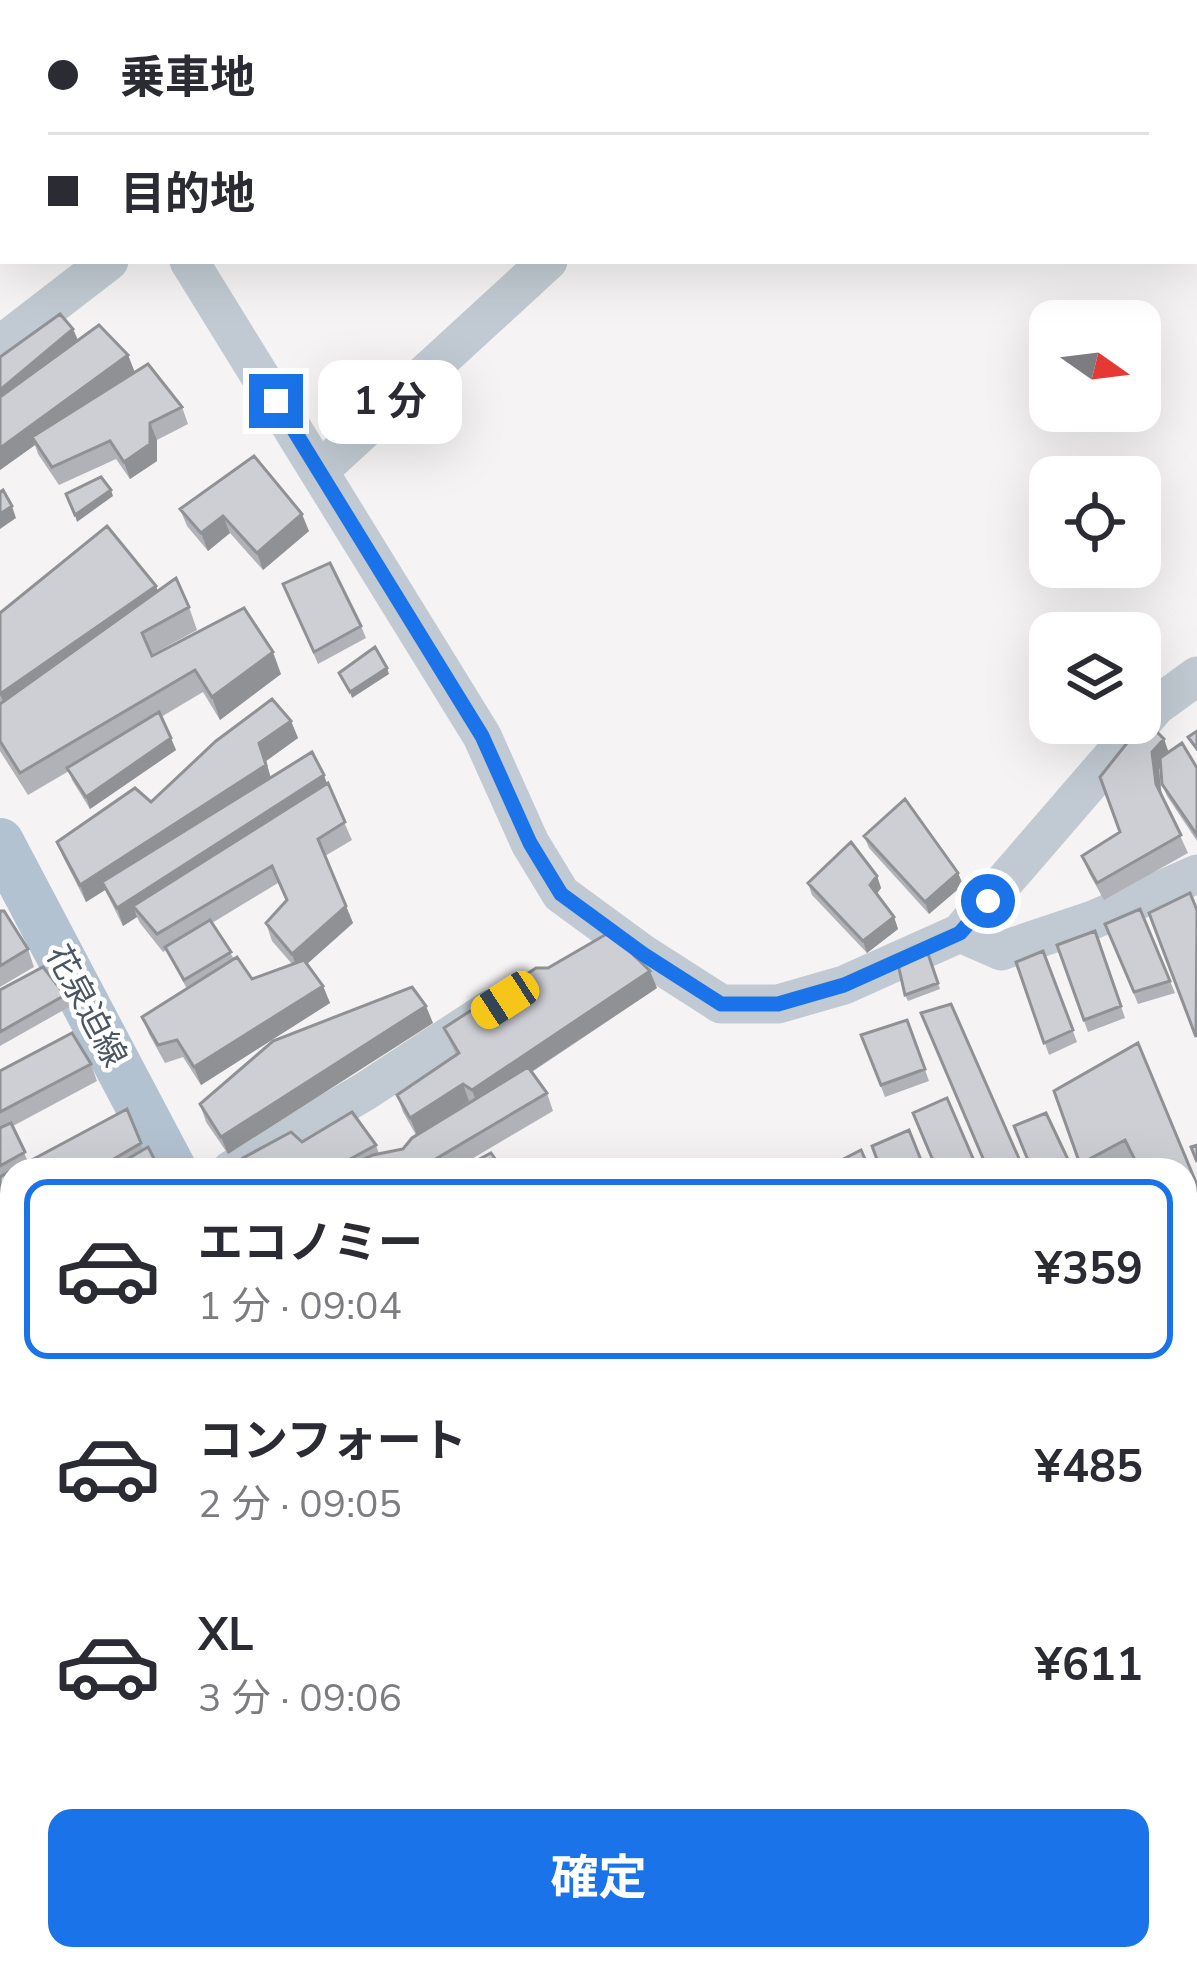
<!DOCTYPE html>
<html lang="ja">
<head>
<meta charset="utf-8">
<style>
  :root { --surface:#fff; --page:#f7f7f7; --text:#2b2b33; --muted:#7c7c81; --line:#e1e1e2; --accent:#1a73e8 }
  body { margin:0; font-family:"Nunito Sans","Noto Sans JP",sans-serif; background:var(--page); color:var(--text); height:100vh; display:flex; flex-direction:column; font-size:45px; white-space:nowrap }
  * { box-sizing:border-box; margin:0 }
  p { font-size:39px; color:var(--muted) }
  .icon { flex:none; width:66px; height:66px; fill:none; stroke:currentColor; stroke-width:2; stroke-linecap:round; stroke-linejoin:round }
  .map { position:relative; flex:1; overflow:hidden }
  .details { position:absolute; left:0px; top:1158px; width:1197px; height:813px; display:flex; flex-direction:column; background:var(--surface); border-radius:36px 36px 0 0; box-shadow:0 12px 48px #0002 }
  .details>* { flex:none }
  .guide { position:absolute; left:0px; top:0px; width:1197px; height:264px; box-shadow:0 12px 48px #0002; display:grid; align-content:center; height:264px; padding:0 48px; background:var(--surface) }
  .needle { width:78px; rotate:104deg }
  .controls { position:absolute; left:1029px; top:300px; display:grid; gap:24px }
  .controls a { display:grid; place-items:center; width:132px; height:132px; border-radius:24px; background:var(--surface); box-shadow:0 12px 48px #0002; font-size:60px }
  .end { position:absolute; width:54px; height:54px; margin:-27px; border:15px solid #1a73e8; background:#fff; box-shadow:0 0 0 6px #fff }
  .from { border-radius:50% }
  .bubble { position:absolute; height:84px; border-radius:24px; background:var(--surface); box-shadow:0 12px 48px #0002; font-size:39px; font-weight:700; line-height:84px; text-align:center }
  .car { position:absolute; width:36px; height:72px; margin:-36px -18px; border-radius:15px; box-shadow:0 0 9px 3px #0007; background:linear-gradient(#f5c518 24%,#345 0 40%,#f5c518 0 76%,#345 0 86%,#f5c518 0) }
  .guide b { display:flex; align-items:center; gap:42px; height:114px; font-size:45px }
  .guide b+b { border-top:3px solid var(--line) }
  .guide i { width:30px; height:30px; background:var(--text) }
  ul { padding:21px 0 0; list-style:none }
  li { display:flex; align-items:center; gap:36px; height:180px; margin:0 24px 18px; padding:0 24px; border:6px solid transparent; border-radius:24px }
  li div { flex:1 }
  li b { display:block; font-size:45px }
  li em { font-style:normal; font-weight:700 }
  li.active { border-color:var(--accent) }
  li>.icon { width:108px; height:108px; stroke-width:1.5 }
  .cta { display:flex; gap:24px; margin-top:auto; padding:24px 48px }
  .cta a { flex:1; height:138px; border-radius:24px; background:var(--accent); color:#fff; font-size:48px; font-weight:700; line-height:138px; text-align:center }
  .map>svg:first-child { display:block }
  .cemetery { fill:url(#cemetery-stones) }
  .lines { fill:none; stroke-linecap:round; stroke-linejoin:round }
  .stream { stroke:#90daee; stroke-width:10 }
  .minor { stroke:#c1cad2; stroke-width:39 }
  .major { stroke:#b3c2d1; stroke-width:48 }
  .wall { fill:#b0b2b7; fill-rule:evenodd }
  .shaded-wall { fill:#909195 }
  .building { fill:#cdcfd5; stroke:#909195; stroke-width:3 }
  .route { stroke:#1a73e8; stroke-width:15 }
  .labels { text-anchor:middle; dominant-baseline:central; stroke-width:9; stroke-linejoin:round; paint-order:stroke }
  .street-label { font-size:33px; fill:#4a5661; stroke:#fff }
</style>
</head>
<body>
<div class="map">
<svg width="1197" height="1970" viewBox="0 0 1197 1970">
  <defs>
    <pattern id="cemetery-stones" width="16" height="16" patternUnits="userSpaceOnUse" patternTransform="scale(3)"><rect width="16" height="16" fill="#c3f1d5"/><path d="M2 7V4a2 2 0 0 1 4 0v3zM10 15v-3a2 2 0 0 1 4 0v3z" fill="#a0c6b0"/></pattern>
  </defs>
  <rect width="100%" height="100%" fill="#f5f3f3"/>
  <path class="cemetery" d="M72,1959H408L411,1970H40Z"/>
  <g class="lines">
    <path class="stream" d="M464,1970L466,1959"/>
    <path class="minor" d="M828,3L832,0
      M0,18L3,21
      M1194,21L1197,24
      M189,261L482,736L530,843L561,894L643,954L721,1004H778L844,985L960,933L1156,706L1197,676
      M0,345L109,261
      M319,471L548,261
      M960,933L1001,951L1093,920L1197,874
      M231,1170L364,1092L491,1009
      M1185,1701L1197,1718
      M836,1959L854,1970
      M752,1970L756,1959"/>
    <path class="major" d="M0,842L173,1170
      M1185,1277L1197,1271
      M0,1369L12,1362"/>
  </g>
  <path class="wall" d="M73,329L78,340L128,355L135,373L182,407L188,424L157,440V461L130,479L116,459L59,485L38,454L35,445L0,470V357Z
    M180,509L309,531L263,570L230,533L208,551L187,526Z
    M283,584L361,626L366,638L318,664Z
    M156,586L158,591L189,607L197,630L151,655L281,674L220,720L203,692L161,717L176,750L90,809L72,780L69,771L28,795L0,751V613Z
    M291,721L298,738L266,761L271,778L327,784L352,840L325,856L353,923L307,964L323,986L330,1003L201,1085L183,1057L165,1063L149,1034L142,1017L187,989L166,950L163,952L140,923L137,917L123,926L105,890L86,902L64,859L57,842L151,802ZM278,883L286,901L266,923L272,941L292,964L252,979L234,959L212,923Z
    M1164,739L1168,752L1197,768V841L1167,796L1162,784L1161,767L1159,769L1162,796L1188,853L1104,900L1089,873L1082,856L1120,832Z
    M864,836L958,873L963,885L929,914L869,848Z
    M877,876L881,888L877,894L894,917L898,929L867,953L812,895L808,883Z
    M1140,909L1175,993L1138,1004L1105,924Z
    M0,911L28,949L34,967L0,987Z
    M1095,931L1125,1018L1088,1032L1057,945Z
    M927,951L940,989L908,1001L905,995Z
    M1043,951L1077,1042L1049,1055L1016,962Z
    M657,988L532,1072L547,1093L553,1111L453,1170H248L376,1145L379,1154L403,1149L416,1135L403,1112L397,1095L456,1055L444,1028Z
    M0,990L65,995L69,1007L0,1046Z
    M907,1020L929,1081L885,1097L861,1035Z
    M433,1023L228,1154L206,1122L200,1104Z
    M1138,1043L1197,1185V1211L1185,1218V1170H1138L1132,1158L1108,1170H1082L1054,1091Z
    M91,1064L97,1081L13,1126L28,1162L127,1109L143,1150L160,1170H12V1344L0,1350V1071Z
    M12,1373V1454L10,1456L0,1437V1379Z
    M1185,1395L1197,1412V1473L1195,1475L1185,1458Z
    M1185,1476L1197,1497V1508L1185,1514Z
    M0,1941L7,1959L0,1962Z
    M772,1959H813L833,1970H780L775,1967Z
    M1102,1959H1145L1135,1970H1115Z"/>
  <path class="shaded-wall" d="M73,329L78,341L0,402V390Z
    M128,355L135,373L32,437L35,445L0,470V448Z
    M150,423L157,440V461L130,479L124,462Z
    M111,490L113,496L77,522L75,515Z
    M12,506L16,518L0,529V514Z
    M302,514L309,531L263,570L257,553Z
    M223,516L230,533L208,551L201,533Z
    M156,586L162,603L7,711L0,694Z
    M273,652L281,674L220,720L212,697Z
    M387,668L389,674L352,698L350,692Z
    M291,721L298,738L266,761L272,783L102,882L105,890L86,902L80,885L259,743Z
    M171,738L176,750L90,809L86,797Z
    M1164,739L1170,756L1159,769L1162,802L1156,784L1152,752Z
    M324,775L330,792L133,906L137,917L123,926L117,908Z
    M958,873L963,885L929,914L925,902Z
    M877,876L881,888L874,897L870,885Z
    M346,906L353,923L298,972L292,954Z
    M894,917L898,929L867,953L863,941Z
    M650,971L657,988L478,1107L472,1090Z
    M323,986L330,1003L201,1085L194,1067Z
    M426,1006L433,1023L228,1154L221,1137Z
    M463,1084L469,1101L417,1135L410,1118Z
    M12,1506V1523L6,1530L2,1518Z
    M1197,1646V1653L1186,1662L1185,1654Z
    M581,1959H587L586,1970H580Z
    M727,1959H736L732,1970H723Z
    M1130,1959H1145L1135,1970H1123L1122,1968Z"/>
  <path class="building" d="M3,66V161L0,158V69Z
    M3,201V220L0,216V203Z
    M60,314L73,329L0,390V357Z
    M99,325L128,355L0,448V397Z
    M148,364L182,407L150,423V444L124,462L110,441L52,467L32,437Z
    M254,456L302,514L257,553L223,516L201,533L180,509Z
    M101,477L111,490L75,515L66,494Z
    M3,490L12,506L0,514V492Z
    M107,526L156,586L0,694V613Z
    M330,563L361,626L314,652L283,584Z
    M176,578L189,607L142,633L152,656L244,608L273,652L212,697L195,670L20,773L0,741V704Z
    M375,647L387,668L350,692L339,673Z
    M272,699L291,721L259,743L266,765L80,885L57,842L135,788L151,802L216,741Z
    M159,712L171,738L86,797L67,768Z
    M1154,729L1164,739L1152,752L1156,784L1181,835L1097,883L1082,856L1120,832L1100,777L1127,743Z
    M1197,731V749L1188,737Z
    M1182,743L1197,768V835L1162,784L1160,758Z
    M312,752L324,775L117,908L102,882Z
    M328,783L345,822L318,839L346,906L292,954L266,923L287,900L272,866L157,934L133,906Z
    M905,799L958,873L925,902L864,836Z
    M851,842L877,876L870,885L894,917L863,941L808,883Z
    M1190,893L1197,910L1196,1037L1149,913Z
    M1140,909L1170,981L1134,992L1105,924Z
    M0,911H4L28,949L0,966Z
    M210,920L231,952L184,980L165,947Z
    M1095,931L1121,1006L1084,1020L1057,945Z
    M610,932L650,971L472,1090L463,1084L410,1118L397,1095L459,1053L444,1028L536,968H548Z
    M927,951L938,983L905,995L898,964Z
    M1043,951L1073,1030L1044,1043L1016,962Z
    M237,957L252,979L304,960L323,986L194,1067L177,1040L158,1045L142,1017Z
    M43,967L65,995L0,1032V990Z
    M412,987L426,1006L221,1137L200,1104L273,1041Z
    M951,1004L1024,1170H988L921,1013Z
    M907,1020L925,1069L881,1085L861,1035Z
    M72,1033L91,1064L0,1112V1071Z
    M1138,1043L1197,1185V1190L1185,1197V1170H1140L1125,1140L1080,1164L1054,1091Z
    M528,1067L547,1093L417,1170H339L373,1155L403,1149L412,1138Z
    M947,1098L978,1170H937L913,1113Z
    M127,1109L141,1143L95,1170H13Z
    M352,1112L376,1145L330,1170H248L243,1158L291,1132L302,1142Z
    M1046,1113L1073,1170H1032L1014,1126Z
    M11,1123L25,1152L0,1166V1128Z
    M909,1130L925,1170H881L872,1146Z
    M1197,1145V1162L1191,1147Z
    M148,1147L160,1170H109Z
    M861,1150L870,1170H834L832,1165Z
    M491,1153L503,1170H459Z
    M12,1170V1219L0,1226V1177Z
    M12,1227V1318L0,1324V1234Z
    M12,1373V1440L5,1444L0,1434V1379Z
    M1187,1394L1197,1412V1459L1190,1463L1185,1454V1395Z
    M1185,1476L1197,1497V1500L1185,1507Z
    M0,1478L12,1489V1506L2,1518L0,1516Z
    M1197,1527V1569L1194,1571L1185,1554V1533Z
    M1189,1611L1197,1623V1646L1185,1654V1613Z
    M0,1751L6,1766L0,1768Z
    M12,1764V1806L0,1777V1768Z
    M1197,1767V1855L1185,1833V1774Z
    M472,1959H530L528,1970H470Z
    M535,1959H581L580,1970H532Z
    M693,1959H727L723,1970H689Z
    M777,1959H813L833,1970H796Z
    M1020,1959H1029L1045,1968L1044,1970H1014Z
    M1112,1959H1130L1122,1968Z"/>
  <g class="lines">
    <path class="route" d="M276,401L482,736L530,843L561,894L643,954L721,1004H778L844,985L960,933L988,901"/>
  </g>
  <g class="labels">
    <g class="street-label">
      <text transform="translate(86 1006) rotate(62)">花泉迫線</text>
    </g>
  </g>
</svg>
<div class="controls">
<a><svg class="needle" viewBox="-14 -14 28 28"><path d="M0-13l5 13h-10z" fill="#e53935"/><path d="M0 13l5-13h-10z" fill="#7c7c81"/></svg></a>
<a><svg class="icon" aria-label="locate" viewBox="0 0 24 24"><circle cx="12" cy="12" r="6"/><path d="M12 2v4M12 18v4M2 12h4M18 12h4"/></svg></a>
<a><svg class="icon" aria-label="layers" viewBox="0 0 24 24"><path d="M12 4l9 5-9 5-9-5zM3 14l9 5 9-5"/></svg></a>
</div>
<i class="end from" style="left:988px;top:901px"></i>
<i class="end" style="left:276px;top:401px"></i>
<div class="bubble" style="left:318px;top:360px;width:144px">1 分</div>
<i class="car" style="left:505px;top:1000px;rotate:237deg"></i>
<div class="guide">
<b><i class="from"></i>乗車地</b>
<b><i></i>目的地</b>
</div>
<section class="details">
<ul>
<li class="active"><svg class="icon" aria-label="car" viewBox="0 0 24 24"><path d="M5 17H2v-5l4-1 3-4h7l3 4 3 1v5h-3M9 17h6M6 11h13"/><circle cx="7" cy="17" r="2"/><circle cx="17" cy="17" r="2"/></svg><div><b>エコノミー</b><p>1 分 · 09:04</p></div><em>¥359</em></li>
<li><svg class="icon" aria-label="car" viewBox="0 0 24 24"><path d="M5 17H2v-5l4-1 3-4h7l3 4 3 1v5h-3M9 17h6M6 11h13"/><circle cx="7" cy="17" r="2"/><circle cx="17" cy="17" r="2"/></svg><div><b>コンフォート</b><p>2 分 · 09:05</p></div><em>¥485</em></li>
<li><svg class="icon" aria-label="car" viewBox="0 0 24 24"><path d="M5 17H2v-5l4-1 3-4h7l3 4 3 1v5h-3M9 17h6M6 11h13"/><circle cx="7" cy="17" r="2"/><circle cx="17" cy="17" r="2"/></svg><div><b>XL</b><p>3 分 · 09:06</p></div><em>¥611</em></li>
</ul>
<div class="cta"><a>確定</a></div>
</section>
</div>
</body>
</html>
